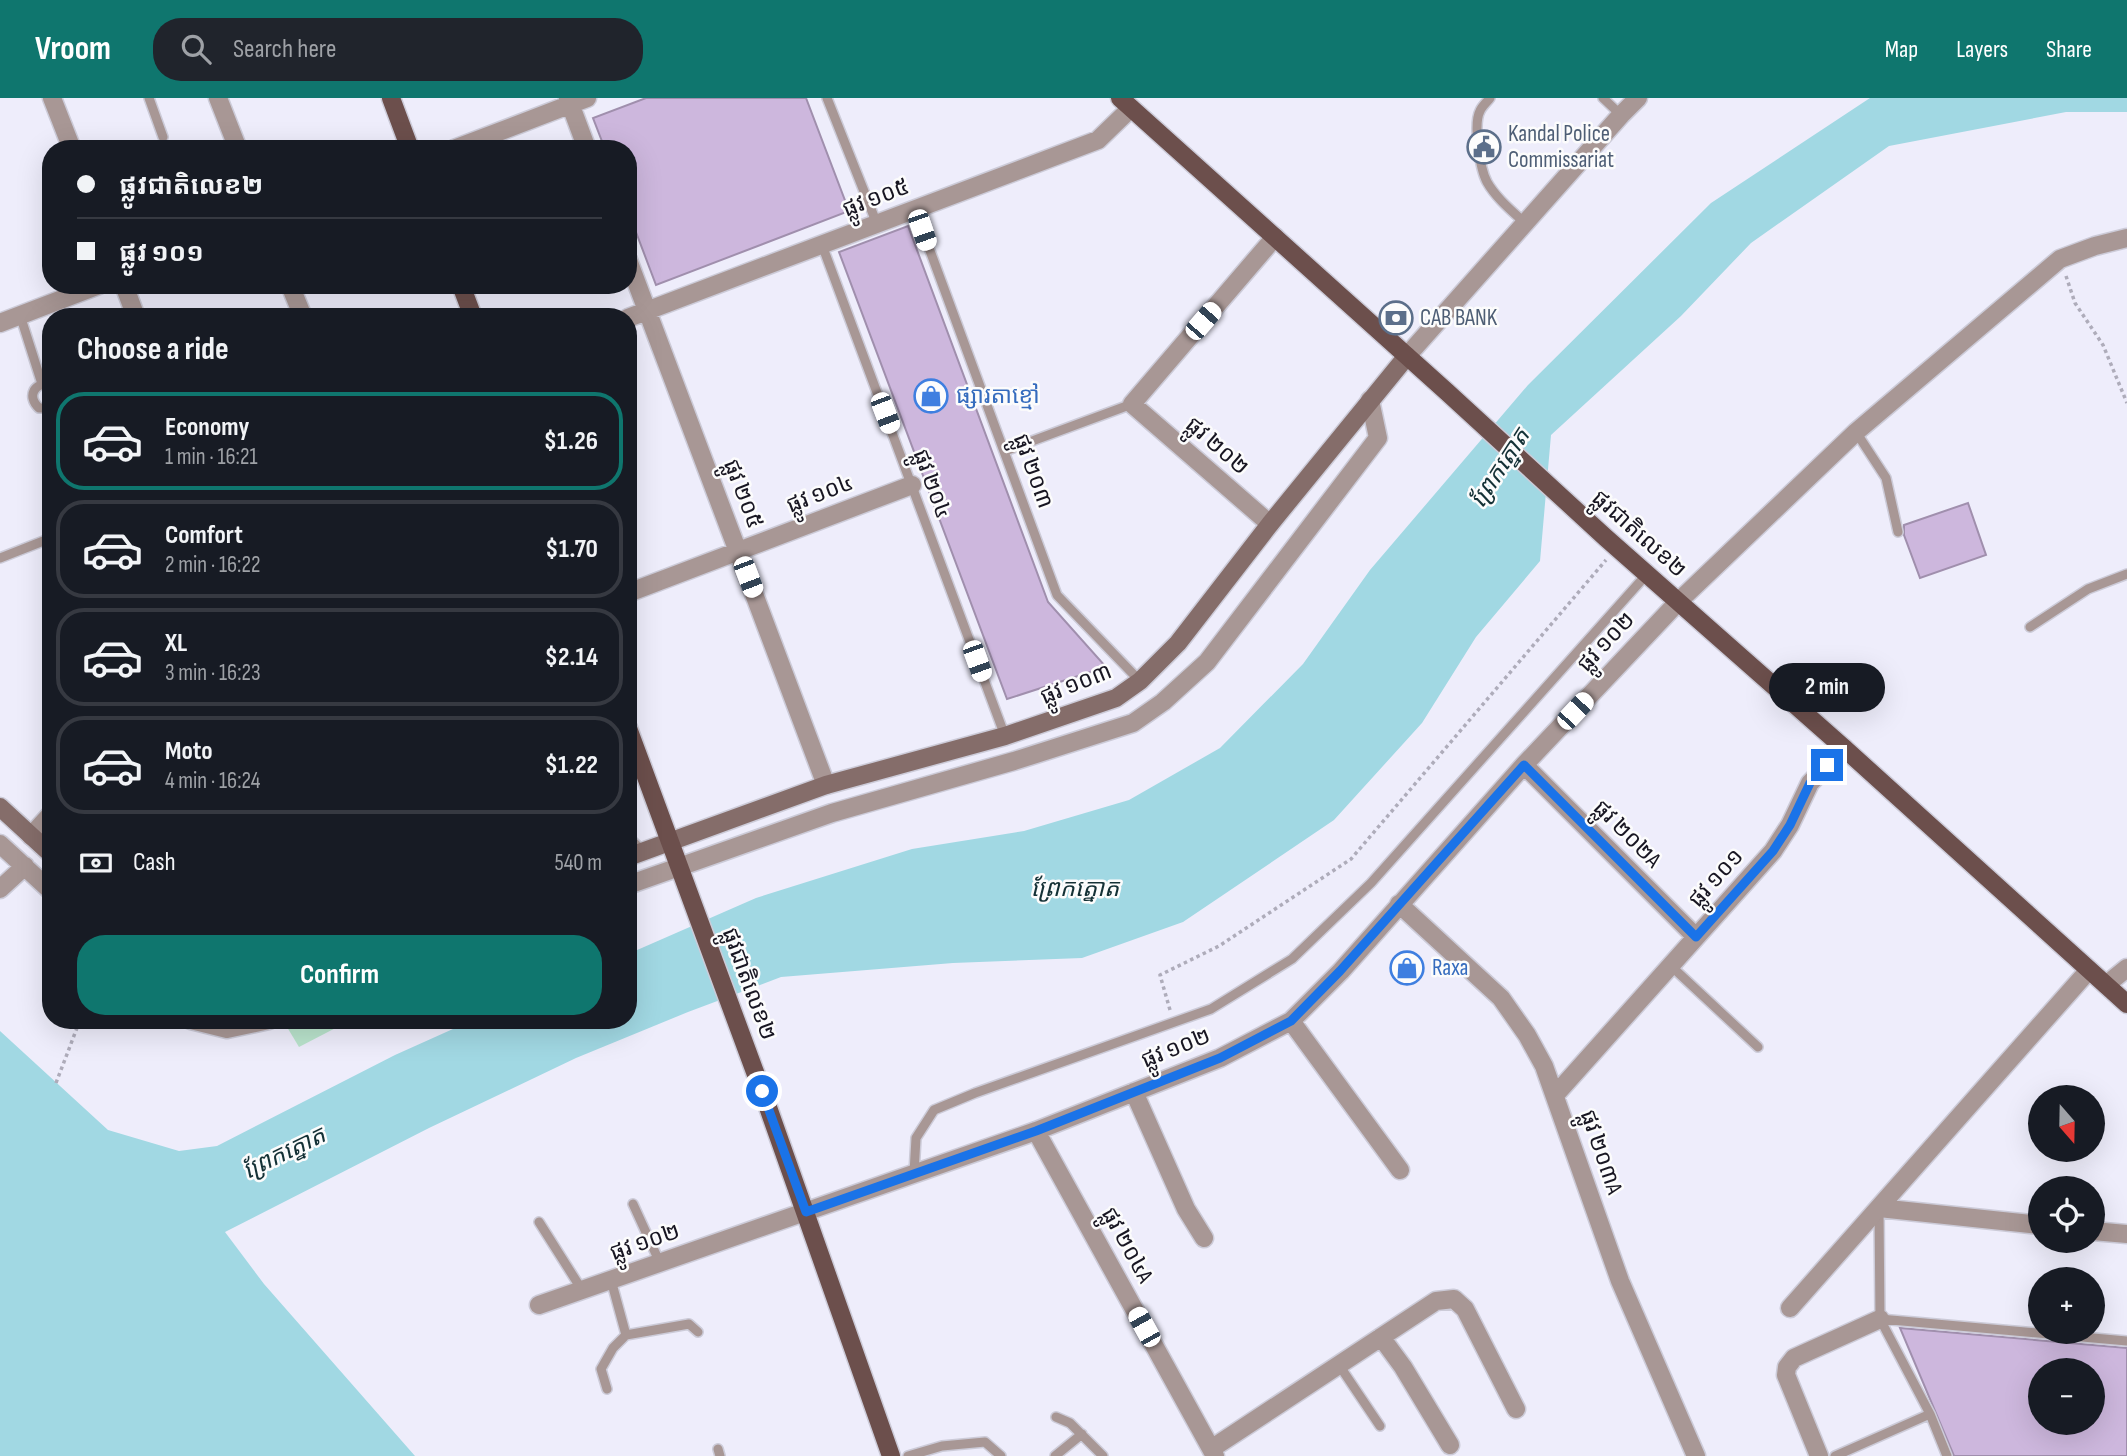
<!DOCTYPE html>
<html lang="en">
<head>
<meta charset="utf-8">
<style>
  :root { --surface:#171b24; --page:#20242c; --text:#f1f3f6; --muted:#9ea1a6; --line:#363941; --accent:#0f766e }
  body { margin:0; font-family:"Sofia Sans Condensed","Noto Sans Khmer",sans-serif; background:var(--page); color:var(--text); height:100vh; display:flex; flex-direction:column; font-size:26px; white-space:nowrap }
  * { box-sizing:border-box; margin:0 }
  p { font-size:23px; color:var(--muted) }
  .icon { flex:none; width:38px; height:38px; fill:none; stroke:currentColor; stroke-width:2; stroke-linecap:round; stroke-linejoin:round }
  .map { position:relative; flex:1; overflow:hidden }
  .panel { position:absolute; left:42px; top:210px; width:595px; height:721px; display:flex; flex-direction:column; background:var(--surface); border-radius:28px; box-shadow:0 7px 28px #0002 }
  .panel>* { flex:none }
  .hud { position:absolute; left:42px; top:42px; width:595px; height:154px; border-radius:28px; box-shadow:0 7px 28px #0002; display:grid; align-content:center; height:154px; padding:0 35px; background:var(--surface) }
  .needle { width:46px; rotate:160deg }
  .controls { position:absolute; left:2028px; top:987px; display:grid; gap:14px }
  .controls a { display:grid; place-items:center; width:77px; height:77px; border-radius:50%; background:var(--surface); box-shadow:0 7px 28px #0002; font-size:35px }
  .end { position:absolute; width:32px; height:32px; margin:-16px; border:9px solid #1a73e8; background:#fff; box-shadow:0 0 0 4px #fff }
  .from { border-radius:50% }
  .bubble { position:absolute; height:49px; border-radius:24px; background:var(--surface); box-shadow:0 7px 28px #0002; font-size:23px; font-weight:700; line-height:49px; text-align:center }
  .car { position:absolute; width:21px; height:42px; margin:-21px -10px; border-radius:9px; box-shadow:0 0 5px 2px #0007; background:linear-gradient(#fff 24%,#345 0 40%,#fff 0 76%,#345 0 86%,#fff 0) }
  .hud b { display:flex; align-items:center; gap:24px; height:66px; font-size:26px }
  .hud b+b { border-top:2px solid var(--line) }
  .hud i { width:18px; height:18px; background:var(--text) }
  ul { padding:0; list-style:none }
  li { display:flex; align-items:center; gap:21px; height:98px; margin:0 14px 10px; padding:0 21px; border:4px solid var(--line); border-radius:28px }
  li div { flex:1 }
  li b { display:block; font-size:26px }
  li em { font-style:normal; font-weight:700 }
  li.selected { border-color:var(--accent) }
  li>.icon { width:63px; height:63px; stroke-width:1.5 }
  h2 { padding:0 35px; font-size:32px; line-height:84px }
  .pay { display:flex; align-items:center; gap:18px; height:77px; padding:0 35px; font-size:26px }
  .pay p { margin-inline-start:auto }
  .cta { display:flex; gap:14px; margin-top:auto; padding:14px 35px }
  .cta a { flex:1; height:80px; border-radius:28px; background:var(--accent); color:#fff; font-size:28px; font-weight:700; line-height:80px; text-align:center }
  header { display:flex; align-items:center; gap:42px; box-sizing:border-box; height:98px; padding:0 35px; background:var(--accent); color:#fff }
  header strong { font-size:33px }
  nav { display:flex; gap:38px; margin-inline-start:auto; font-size:24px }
  .search { width:490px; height:63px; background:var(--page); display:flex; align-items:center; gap:18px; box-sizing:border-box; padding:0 24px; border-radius:28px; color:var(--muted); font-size:26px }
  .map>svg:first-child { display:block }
  .green { fill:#bae4cd }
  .water { fill:#a1d8e3 }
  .building { fill:#cdb7dd; stroke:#a08fad; stroke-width:2; fill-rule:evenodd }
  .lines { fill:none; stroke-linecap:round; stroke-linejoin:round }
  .lane-casing { stroke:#cccbd8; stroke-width:12 }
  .street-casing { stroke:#cccbd8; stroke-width:21 }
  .secondary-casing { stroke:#cccbd8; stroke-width:21 }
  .primary-casing { stroke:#cccbd8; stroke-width:21 }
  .path { stroke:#aeacba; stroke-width:3.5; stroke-dasharray:3.5 3.5; stroke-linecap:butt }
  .lane { stroke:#a89795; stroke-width:9 }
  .street { stroke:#a89795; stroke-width:18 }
  .secondary { stroke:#856d6a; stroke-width:18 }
  .primary { stroke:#6c4f4c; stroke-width:18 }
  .route { stroke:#1a73e8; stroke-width:9 }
  .labels { text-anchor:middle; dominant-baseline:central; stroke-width:5; stroke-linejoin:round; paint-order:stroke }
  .service-label { font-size:23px; fill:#4e5e75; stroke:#fcfcfc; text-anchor:start }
  .street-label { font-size:23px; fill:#181622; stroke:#fcfcfc }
  .shop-label { font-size:23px; fill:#366cbe; stroke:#fcfcfc; text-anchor:start }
  .water-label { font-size:24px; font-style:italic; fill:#143136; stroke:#fcfcfc }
</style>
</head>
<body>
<header>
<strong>Vroom</strong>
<div class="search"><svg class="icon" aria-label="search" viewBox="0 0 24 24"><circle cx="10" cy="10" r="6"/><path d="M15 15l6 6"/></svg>Search here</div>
<nav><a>Map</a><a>Layers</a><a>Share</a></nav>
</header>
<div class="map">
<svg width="2127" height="1358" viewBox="0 0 2127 1358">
  <rect width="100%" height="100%" fill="#eeedfb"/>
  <path class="green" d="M289,922H351L299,949L284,924Z"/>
  <path class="water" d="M1870,0H2127V14H2066L1889,48L1751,145L1681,218L1551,337L1540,463L1476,539L1422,625L1334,722L1183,824L1082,860L953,865L781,879L688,914L576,960L429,1030L225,1134L264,1186L415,1358H0V933L108,1032L179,1053L217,1048L395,957L473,922H628V856L756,800L912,751L1024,733L1129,702L1220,650L1303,566L1370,472L1528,287L1711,105Z"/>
  <path class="building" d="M646,0H806L849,113L656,187L628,113V51H605L593,20Z
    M908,128L1048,504L1106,569L1007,601L839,154Z
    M1396,213L1410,227L1400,236L1386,224Z
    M1968,405L1986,457L1920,480L1904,437V427Z
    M1900,1230L2127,1250V1358H1954ZM2040,1272H2093V1325H2040Z"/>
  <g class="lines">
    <defs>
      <path id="lane" d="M149,0L163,39
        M827,0L877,126
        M1490,0C1487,4 1482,8 1480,13C1473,26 1480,71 1487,84C1496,100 1512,113 1525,125
        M1603,0L1621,17
        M915,112L1057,497L1140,583
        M822,147L1005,638
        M20,217L42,286
        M51,287C35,283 26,298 39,310H51
        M1856,334L1886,380L1898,434
        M1005,353L1132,306
        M0,460L51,440
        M2030,529L2088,491L2127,476
        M628,739L644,754
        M1671,868L1758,949
        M914,1075L916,1040L934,1012L975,995L1211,911L1292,861L1371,785L1647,476
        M633,1106L660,1165
        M1879,1112L1880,1221L1930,1316L1947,1358
        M539,1124L582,1192
        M1880,1221L2127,1243
        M626,1237L689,1226L698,1234
        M1339,1267L1380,1328
        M607,1291L601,1271L613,1250L626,1237L611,1182
        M1056,1319L1070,1325L1103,1358
        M718,1351L720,1358
        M908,1358L942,1348L985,1344L1001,1358
        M1055,1358L1082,1336
        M1835,1358L1930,1316"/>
      <path id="street" d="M52,0L72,51
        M218,0L238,51
        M568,0L587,51
        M454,51L587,0
        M628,162L826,687
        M124,187L136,219
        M290,187L303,219
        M628,220L1098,42L1131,10
        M0,225L99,187
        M1407,258L1621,17L1638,0
        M1270,426L1132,306L1275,139
        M628,495L912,387
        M1524,667L1696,839
        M31,738L51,716
        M0,746L51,793
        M628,787L832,715L1014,663L1133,625L1163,604L1207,564L1378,340L1370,302
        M0,791L25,768
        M1399,806L1501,900L1527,937L1544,968L1620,1183L1696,1358
        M2106,887L2127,870
        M191,922L227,931L269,922
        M1291,923L1400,1072
        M1134,994L1186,1111L1204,1140
        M1556,996L1773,753L1790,727L1810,685L1844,650
        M1036,1033L1215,1358
        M1879,1110L2040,1127
        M2093,1133L2127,1136
        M539,1207L1036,1033L1220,960L1291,923L1341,873L1524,667L1678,504L1856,334L2060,161L2095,148L2127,140
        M1790,1210L2089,872
        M1381,1239L1403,1269L1450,1347
        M1211,1351L1436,1203L1454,1201L1465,1211L1516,1311
        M1819,1358L1786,1277L1787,1269L1794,1260L1880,1221"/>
      <path id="secondary" d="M0,709L51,756
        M628,759L826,687L1005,638L1116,600L1140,583L1178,545L1270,426L1407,258"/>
      <path id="primary" d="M391,0L410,51
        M1120,0L1447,294L1606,440L1844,650L2127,906
        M461,187L473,219
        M628,630L769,1012L891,1358"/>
    </defs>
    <use href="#lane" class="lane-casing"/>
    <use href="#street" class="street-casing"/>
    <use href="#secondary" class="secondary-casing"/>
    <use href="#primary" class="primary-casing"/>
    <path class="path" d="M2066,178L2075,205L2103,247L2127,305
      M1170,912L1160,877L1219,848L1351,761L1606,462
      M56,985L80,922"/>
    <use href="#lane" class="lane"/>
    <use href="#street" class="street"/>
    <use href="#secondary" class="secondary"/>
    <use href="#primary" class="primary"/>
  </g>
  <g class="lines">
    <path class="route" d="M762,993L806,1114L1036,1033L1220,960L1291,923L1340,873L1524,667L1696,839L1773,753L1790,727L1810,685L1827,667"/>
  </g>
  <defs>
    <symbol id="civic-ring" viewBox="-11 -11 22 22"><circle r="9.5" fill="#fcfcfc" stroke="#5c6f8a" stroke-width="1.5"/><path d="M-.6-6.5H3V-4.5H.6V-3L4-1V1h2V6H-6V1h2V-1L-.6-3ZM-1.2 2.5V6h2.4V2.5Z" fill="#5c6f8a"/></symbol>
    <symbol id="bank-ring" viewBox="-11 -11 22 22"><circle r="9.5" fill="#fcfcfc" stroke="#5c6f8a" stroke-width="1.5"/><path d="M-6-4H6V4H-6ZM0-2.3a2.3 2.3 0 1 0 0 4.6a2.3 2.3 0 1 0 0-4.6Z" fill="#5c6f8a"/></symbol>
    <symbol id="shop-ring" viewBox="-11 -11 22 22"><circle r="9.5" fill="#fcfcfc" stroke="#3f7fe0" stroke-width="1.5"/><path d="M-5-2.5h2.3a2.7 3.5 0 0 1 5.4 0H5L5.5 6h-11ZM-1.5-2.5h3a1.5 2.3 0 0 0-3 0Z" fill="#3f7fe0"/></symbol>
  </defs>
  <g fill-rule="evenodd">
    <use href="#civic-ring" x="1465" y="30" width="38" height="38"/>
    <use href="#bank-ring" x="1377" y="201" width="38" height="38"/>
    <use href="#shop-ring" x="912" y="279" width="38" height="38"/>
    <use href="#shop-ring" x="1388" y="851" width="38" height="38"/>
  </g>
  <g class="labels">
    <g class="service-label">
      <text x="1508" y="36">Kandal Police<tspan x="1508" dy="26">Commissariat</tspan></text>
      <text x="1420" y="220">CAB BANK</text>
    </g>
    <g class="street-label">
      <text transform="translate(876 100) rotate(-21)">ផ្លូវ ១០៥</text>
      <text transform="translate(1217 348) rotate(41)">ផ្លូវ ២០២</text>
      <text transform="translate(1033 373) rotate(70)">ផ្លូវ ២០៣</text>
      <text transform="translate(932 386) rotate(70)">ផ្លូវ ២០៤</text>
      <text transform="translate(743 396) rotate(69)">ផ្លូវ ២០៥</text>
      <text transform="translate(820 396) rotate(-21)">ផ្លូវ ១០៤</text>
      <text transform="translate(1639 436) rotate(42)">ផ្លូវជាតិលេខ២</text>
      <text transform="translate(1606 544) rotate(-47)">ផ្លូវ ១០២</text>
      <text transform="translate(1076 586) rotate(-22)">ផ្លូវ ១០៣</text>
      <text transform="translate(1627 736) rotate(45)">ផ្លូវ ២០២A</text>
      <text transform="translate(1716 780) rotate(-48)">ផ្លូវ ១០១</text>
      <text transform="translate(749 886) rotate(70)">ផ្លូវជាតិលេខ២</text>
      <text transform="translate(1176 950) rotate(-22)">ផ្លូវ ១០២</text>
      <text transform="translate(1601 1054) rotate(71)">ផ្លូវ ២០៣A</text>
      <text transform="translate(645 1144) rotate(-19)">ផ្លូវ ១០២</text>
      <text transform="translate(1127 1147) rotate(61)">ផ្លូវ ២០៤A</text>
    </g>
    <g class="shop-label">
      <text x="956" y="298">ផ្សារតាខ្មៅ</text>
      <text x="1432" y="870">Raxa</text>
    </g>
    <g class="water-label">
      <text transform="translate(1500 370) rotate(-57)">ព្រែកត្នោត</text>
      <text x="1075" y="790">ព្រែកត្នោត</text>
      <text transform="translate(284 1055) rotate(-26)">ព្រែកត្នោត</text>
    </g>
  </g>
</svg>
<div class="controls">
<a><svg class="needle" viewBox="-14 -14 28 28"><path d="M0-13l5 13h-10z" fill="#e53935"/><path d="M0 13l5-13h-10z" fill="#9ea1a6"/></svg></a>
<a><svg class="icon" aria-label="locate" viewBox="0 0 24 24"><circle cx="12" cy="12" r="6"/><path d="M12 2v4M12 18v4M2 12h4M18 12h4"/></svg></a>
<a>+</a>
<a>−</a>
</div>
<i class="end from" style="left:762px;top:993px"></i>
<i class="end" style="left:1827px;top:667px"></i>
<div class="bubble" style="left:1769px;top:565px;width:116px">2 min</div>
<i class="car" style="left:922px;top:132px;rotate:161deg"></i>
<i class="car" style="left:1203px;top:223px;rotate:41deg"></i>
<i class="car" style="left:885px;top:315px;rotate:159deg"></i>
<i class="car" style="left:748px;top:479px;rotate:159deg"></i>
<i class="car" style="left:977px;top:563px;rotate:160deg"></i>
<i class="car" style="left:1575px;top:613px;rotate:43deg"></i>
<i class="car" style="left:1144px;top:1229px;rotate:331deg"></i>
<div class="hud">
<b><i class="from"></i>ផ្លូវជាតិលេខ២</b>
<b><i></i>ផ្លូវ ១០១</b>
</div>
<section class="panel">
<h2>Choose a ride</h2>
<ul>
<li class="selected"><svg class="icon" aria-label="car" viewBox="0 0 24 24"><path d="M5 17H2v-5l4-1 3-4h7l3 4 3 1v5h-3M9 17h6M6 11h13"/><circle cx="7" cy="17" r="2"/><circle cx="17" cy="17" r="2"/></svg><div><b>Economy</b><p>1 min · 16:21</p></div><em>$1.26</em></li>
<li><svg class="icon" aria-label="car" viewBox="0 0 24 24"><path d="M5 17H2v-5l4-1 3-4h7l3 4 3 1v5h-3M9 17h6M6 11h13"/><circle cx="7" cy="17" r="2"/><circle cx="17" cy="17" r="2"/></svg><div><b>Comfort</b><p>2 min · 16:22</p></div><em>$1.70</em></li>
<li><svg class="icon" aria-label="car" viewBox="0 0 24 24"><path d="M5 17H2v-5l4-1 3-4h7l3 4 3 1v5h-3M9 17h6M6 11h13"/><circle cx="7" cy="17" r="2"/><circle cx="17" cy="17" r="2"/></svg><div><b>XL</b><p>3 min · 16:23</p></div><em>$2.14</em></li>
<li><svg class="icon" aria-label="car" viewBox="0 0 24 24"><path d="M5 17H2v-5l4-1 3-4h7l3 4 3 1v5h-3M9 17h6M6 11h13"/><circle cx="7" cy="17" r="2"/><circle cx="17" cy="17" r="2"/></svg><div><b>Moto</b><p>4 min · 16:24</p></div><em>$1.22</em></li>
</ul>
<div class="pay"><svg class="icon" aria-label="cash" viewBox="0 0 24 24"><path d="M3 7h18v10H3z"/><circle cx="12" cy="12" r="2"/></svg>Cash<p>540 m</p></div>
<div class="cta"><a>Confirm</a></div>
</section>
</div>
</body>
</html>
